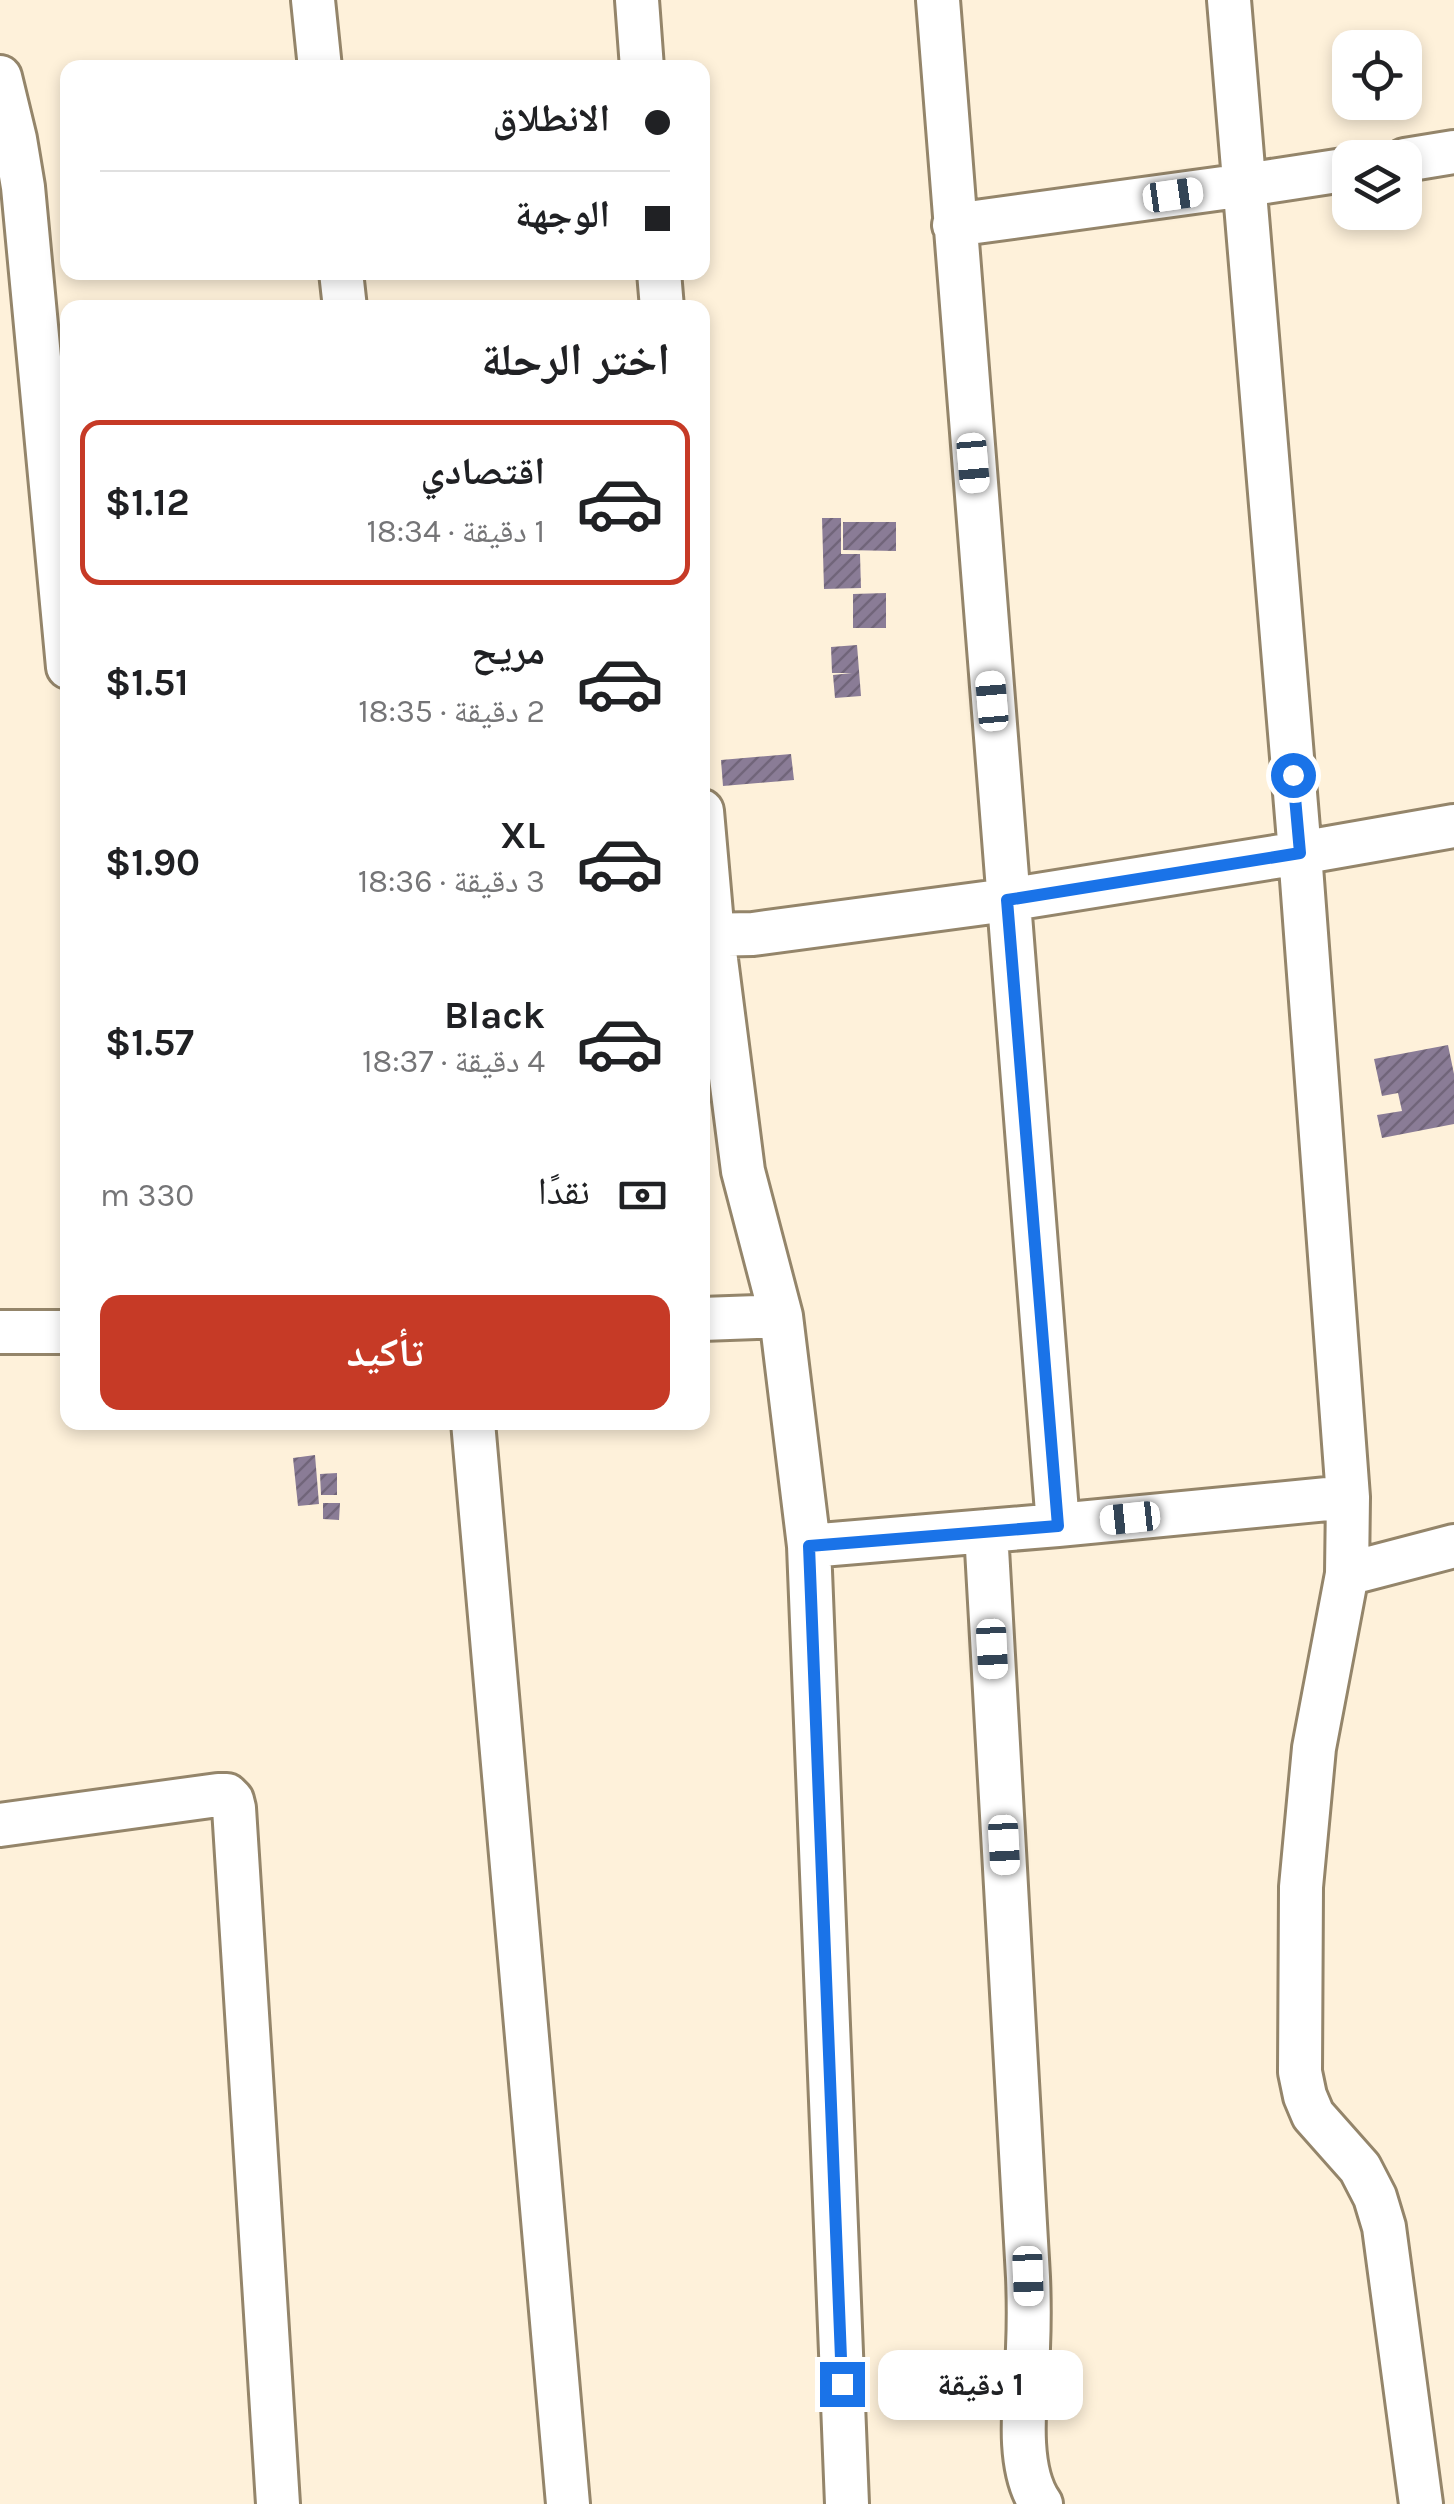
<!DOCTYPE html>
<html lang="ar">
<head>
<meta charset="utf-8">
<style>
  :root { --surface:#fff; --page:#f6f6f6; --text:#202124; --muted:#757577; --line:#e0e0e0; --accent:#c63a26 }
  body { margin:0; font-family:Karla,"Noto Naskh Arabic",sans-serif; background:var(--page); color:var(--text); direction:rtl; height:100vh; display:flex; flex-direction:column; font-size:38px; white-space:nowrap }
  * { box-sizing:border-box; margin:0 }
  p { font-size:32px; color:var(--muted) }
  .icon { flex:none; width:55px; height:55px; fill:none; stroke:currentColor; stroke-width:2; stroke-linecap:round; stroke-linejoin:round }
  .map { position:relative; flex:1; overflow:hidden; direction:ltr }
  .side { position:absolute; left:60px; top:300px; width:650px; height:1130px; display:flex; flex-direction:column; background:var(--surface); border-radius:20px; box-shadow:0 5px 15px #0003; direction:rtl }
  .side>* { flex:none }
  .banner { position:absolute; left:60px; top:60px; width:650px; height:220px; border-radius:20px; box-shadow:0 5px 15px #0003; direction:rtl; display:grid; align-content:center; height:220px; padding:0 40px; background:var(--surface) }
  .buttons { position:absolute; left:1332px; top:30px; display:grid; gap:20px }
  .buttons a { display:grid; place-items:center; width:90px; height:90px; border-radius:20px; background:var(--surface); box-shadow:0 5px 15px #0003; font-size:50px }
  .end { position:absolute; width:45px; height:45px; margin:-22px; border:12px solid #1a73e8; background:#fff; box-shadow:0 0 0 5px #fff }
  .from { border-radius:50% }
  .bubble { position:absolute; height:70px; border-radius:20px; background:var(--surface); box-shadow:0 5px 15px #0003; font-size:32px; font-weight:700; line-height:70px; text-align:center; direction:rtl }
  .car { position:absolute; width:30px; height:60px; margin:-30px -15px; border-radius:12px; box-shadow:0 0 8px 2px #0007; background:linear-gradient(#fff 24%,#345 0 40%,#fff 0 76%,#345 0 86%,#fff 0) }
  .banner b { display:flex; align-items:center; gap:35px; height:95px; font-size:38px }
  .banner b+b { border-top:2px solid var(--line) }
  .banner i { width:25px; height:25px; background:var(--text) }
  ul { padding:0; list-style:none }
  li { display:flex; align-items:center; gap:30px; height:165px; margin:0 20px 15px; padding:0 20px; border:5px solid transparent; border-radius:20px }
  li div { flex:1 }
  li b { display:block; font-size:38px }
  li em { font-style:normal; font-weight:700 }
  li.on { border-color:var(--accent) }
  li>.icon { width:90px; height:90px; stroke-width:1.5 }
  h2 { padding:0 40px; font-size:45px; line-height:120px }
  .pay { display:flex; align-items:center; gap:25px; height:110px; padding:0 40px; font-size:38px }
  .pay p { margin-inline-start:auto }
  .button { display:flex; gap:20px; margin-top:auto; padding:20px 40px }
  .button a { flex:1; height:115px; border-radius:20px; background:var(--accent); color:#fff; font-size:40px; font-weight:700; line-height:115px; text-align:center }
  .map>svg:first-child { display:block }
  .building { fill:url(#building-hatch) }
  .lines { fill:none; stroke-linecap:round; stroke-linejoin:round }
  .street-casing { stroke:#94856a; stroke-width:48 }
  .street { stroke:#fff; stroke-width:42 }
  .route { stroke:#1a73e8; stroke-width:12 }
</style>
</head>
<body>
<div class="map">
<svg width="1454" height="2504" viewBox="0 0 1454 2504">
  <defs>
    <pattern id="building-hatch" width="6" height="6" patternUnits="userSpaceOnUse" patternTransform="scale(2.5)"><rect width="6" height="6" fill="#8a7c96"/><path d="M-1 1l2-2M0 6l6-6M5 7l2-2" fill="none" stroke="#71657a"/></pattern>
  </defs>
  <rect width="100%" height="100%" fill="#fef1da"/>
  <path class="building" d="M822,518H841V554H860L861,588L824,589Z
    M843,522H896V551L843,550Z
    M886,593V628H853V594Z
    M857,645L861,696L835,698L833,675L852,673H832L831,647Z
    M791,754L794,780L723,786L721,760Z
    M1448,1045L1454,1074V1124L1382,1138L1377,1115L1402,1111L1398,1093L1382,1096L1374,1059Z
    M315,1455L319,1504L298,1506L293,1458Z
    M337,1473V1495H321L320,1474Z
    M323,1503H340L339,1520L323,1519Z"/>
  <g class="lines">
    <defs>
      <path id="street" d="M313,0L320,68
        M637,0L642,68
        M938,0L1058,1525
        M1229,0L1300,853L1348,1497L1347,1574L1314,1748L1301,1887L1300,2072L1305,2096L1313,2115L1360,2168L1375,2197L1384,2227L1421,2504
        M0,77L15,139L23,187L68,667
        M1405,160L1454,152
        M954,225L1245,185L1350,169
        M341,272L345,308
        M659,272L662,308
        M702,811L713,936L743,1171L781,1316L809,1546L847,2504
        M702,935L753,934L1007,900L1300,853L1454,826
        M702,1319L781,1316
        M0,1332H68
        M473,1422L568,2504
        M986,1531L1028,2277C1029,2301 1029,2324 1028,2348C1026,2393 1014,2466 1041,2504
        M809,1546L1058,1525L1348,1497
        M1347,1574L1454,1546
        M0,1825L218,1795H227L232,1800L234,1808L278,2504"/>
    </defs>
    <use href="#street" class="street-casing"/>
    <use href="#street" class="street"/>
  </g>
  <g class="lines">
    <path class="route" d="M842,2384L809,1546L1058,1526L1007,900L1300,853L1293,775"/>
  </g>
</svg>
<div class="buttons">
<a><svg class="icon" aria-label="locate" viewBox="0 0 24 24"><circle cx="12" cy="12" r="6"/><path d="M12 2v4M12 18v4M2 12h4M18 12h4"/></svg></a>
<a><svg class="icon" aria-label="layers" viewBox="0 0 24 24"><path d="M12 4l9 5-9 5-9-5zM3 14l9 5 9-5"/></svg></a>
</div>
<i class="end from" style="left:1293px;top:775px"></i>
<i class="end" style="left:842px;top:2384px"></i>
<div class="bubble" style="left:878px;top:2350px;width:205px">1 دقيقة</div>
<i class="car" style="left:1173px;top:195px;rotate:82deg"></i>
<i class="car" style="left:973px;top:463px;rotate:175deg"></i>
<i class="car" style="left:992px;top:701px;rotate:355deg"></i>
<i class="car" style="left:1130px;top:1518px;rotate:264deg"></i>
<i class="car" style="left:992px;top:1649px;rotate:177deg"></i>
<i class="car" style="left:1004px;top:1845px;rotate:177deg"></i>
<i class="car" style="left:1028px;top:2276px;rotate:178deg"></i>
<div class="banner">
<b><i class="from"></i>الانطلاق</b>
<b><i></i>الوجهة</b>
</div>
<section class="side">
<h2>اختر الرحلة</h2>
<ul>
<li class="on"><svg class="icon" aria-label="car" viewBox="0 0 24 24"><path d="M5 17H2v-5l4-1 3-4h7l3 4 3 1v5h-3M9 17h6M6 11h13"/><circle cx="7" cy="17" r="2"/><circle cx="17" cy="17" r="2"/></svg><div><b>اقتصادي</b><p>1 دقيقة · 18:34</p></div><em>$1.12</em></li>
<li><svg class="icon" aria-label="car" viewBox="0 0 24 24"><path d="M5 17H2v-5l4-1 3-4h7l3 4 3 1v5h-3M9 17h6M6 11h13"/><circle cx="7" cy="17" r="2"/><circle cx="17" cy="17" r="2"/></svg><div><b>مريح</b><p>2 دقيقة · 18:35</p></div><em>$1.51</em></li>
<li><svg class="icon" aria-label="car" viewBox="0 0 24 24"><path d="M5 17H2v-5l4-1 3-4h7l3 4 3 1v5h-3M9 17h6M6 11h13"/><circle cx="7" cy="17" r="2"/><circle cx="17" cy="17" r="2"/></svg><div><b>XL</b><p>3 دقيقة · 18:36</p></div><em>$1.90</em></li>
<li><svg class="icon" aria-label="car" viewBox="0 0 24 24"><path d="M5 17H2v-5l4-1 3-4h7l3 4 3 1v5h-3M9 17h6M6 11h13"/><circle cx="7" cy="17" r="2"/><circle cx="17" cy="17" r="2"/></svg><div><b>Black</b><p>4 دقيقة · 18:37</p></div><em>$1.57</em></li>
</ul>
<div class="pay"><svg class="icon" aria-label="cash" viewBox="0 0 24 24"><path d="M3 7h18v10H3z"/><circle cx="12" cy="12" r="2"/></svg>نقدًا<p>330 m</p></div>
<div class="button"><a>تأكيد</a></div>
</section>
</div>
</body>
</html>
